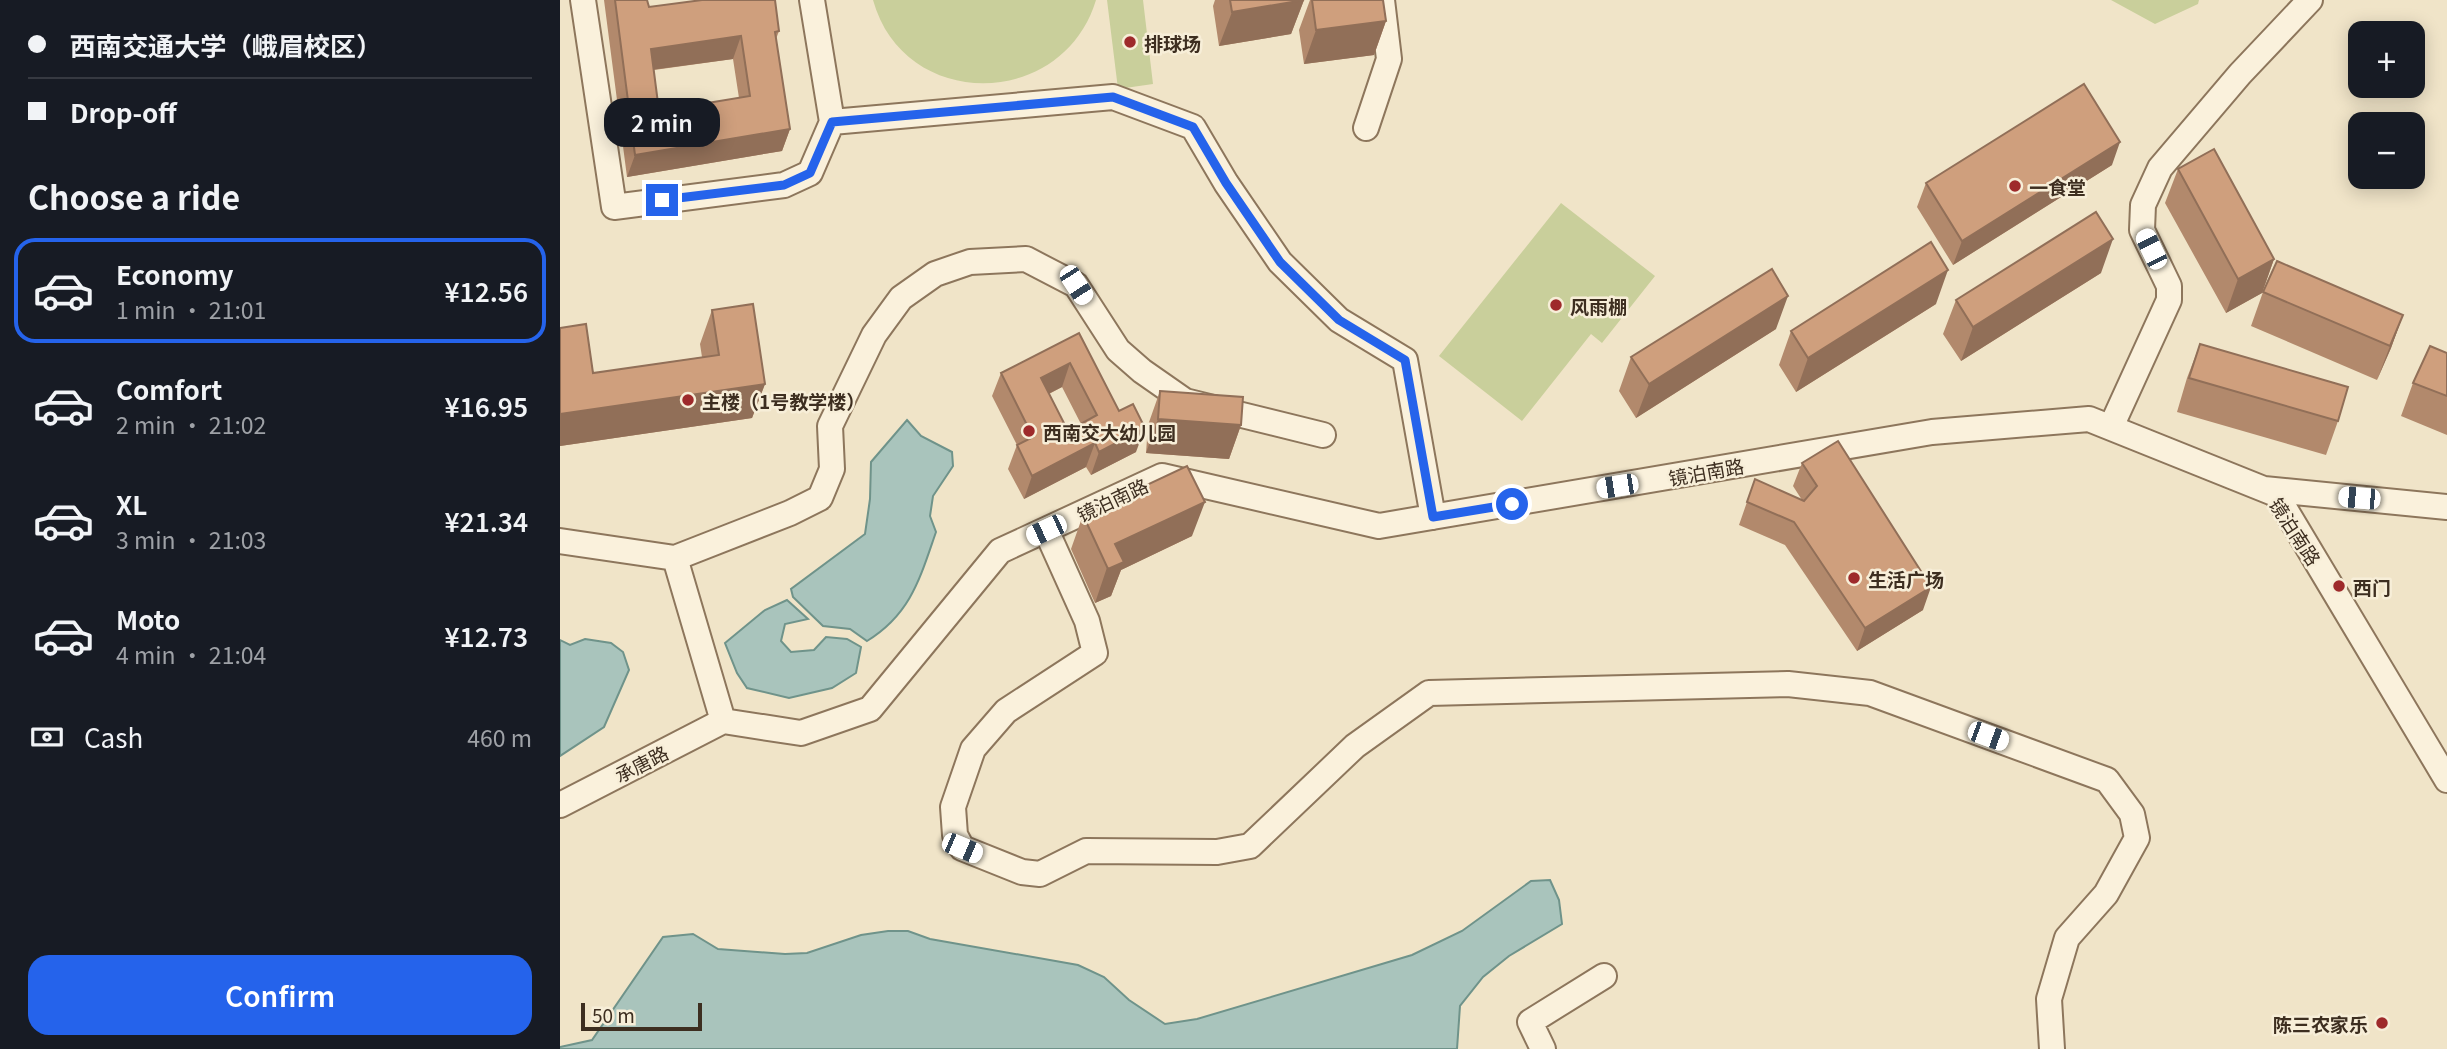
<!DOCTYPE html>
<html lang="en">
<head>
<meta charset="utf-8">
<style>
  :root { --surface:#171b24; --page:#242831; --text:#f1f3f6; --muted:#9ea1a6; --line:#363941; --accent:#2563eb }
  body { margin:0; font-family:Georgia,"Noto Sans SC",serif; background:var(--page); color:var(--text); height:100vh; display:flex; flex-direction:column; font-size:26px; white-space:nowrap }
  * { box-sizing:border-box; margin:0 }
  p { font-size:23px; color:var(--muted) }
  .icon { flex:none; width:38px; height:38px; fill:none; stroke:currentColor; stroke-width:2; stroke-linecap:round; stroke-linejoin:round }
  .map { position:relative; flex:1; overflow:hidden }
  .panel { display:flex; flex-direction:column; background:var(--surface); width:560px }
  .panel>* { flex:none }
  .top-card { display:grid; align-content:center; height:154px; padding:0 28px; background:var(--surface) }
  .fabs { position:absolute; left:1788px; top:21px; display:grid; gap:14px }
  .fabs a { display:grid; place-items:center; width:77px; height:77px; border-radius:14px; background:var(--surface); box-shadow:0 4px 18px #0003; font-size:35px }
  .scale { position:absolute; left:21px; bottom:18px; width:121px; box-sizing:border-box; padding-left:7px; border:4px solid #3d2e20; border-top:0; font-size:19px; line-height:24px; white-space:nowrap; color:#3d2e20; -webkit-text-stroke:5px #f7eed8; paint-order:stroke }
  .end { position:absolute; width:32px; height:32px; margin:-16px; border:9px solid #2563eb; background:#fff; box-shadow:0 0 0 4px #fff }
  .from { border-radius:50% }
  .bubble { position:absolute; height:49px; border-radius:21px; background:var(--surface); box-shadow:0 4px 18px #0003; font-size:23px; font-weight:600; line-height:49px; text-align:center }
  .car { position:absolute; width:21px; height:42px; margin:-21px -10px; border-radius:9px; box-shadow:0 0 5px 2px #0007; background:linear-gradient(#fff 24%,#345 0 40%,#fff 0 76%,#345 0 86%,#fff 0) }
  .top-card b { display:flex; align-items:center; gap:24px; height:66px; font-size:26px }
  .top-card b+b { border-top:2px solid var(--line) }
  .top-card i { width:18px; height:18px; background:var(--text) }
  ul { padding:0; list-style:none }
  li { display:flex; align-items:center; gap:21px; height:105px; margin:0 14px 10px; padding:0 14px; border:4px solid transparent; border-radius:21px }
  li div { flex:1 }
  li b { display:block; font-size:26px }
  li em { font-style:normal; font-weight:600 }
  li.on { border-color:var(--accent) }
  li>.icon { width:63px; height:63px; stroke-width:1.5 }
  h2 { padding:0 28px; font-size:32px; line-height:84px }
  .pay { display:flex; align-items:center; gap:18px; height:77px; padding:0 28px; font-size:26px }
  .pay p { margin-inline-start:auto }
  .primary-button { display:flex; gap:14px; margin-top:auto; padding:14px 28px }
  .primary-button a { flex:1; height:80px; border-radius:21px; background:var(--accent); color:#fff; font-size:28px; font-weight:600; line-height:80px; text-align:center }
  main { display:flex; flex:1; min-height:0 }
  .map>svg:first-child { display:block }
  .green { fill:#c9cf9b }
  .water { fill:#a9c4bc; stroke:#6f938a; stroke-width:2 }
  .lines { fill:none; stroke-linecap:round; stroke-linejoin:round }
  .minor-casing { stroke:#8d765c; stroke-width:28 }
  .minor { stroke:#faf1dc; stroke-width:24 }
  .wall { fill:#b2896c; fill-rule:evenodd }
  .shaded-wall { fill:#916f58 }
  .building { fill:#cf9f7d; stroke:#916f58; stroke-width:2; fill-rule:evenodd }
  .route { stroke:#2563eb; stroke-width:9 }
  .poi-dot { fill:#9e2a2b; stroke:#f7eed8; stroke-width:2.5 }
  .labels { text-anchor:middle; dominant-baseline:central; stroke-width:5; stroke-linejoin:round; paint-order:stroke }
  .poi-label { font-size:19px; font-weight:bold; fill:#3d2e20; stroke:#f7eed8; text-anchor:start }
  .street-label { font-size:19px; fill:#3d2e20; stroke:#f7eed8 }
</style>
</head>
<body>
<main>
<section class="panel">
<div class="top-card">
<b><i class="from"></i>西南交通大学（峨眉校区）</b>
<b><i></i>Drop-off</b>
</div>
<h2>Choose a ride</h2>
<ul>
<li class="on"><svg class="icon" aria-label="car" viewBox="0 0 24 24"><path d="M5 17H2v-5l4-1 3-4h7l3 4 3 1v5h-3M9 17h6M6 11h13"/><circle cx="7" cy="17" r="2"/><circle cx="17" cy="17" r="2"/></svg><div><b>Economy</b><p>1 min · 21:01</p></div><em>¥12.56</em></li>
<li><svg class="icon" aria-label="car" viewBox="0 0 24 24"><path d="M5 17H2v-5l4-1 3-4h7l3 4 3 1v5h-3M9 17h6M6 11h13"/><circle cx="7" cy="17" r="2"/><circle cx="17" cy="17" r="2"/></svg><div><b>Comfort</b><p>2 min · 21:02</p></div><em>¥16.95</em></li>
<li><svg class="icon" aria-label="car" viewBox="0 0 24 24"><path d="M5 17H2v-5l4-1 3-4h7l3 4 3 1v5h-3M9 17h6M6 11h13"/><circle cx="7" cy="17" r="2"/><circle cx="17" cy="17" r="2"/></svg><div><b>XL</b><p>3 min · 21:03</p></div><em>¥21.34</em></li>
<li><svg class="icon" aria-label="car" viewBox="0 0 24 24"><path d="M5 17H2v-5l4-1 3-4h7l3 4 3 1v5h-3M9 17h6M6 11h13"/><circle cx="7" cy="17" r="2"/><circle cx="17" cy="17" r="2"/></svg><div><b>Moto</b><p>4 min · 21:04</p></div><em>¥12.73</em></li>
</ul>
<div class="pay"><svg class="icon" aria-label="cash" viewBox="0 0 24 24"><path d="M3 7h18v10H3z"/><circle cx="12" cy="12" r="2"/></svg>Cash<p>460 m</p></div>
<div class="primary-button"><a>Confirm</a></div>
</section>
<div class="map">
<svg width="1887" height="1049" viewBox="0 0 1887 1049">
  <rect width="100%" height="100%" fill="#f0e4c8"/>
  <path class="green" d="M313,0H536C503,110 344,112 313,0Z
    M547,0H583L593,84L558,89Z
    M1551,0H1639L1638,4L1595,24Z
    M1001,203L1095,276L1042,343L1031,334L962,421L879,356Z"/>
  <path class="water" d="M347,420L361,436L392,452L393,466L373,496L370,516L376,532C360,578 351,614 307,641L290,629L263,626L233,597L231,589L305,534L310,499L311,462Z
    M227,600L248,619L225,624L221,641L231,652L254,650L266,637L287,639L301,647L296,673L272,688L229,698L187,688L177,673L165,643L205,610Z
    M25,639L51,643L63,652L69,670L44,727L0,756V640L10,645Z
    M990,880L999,900L1002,924L949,956L923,977L900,1006L897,1049H0V1047L32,1040L103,937L133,934L158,949L225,954L247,953L301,935L328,931H348L370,939L518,965L544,977L569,1000L605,1024L637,1019L852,955L902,931L971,881Z"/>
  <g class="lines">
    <defs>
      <path id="minor" d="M23,0L54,207L224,185L250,173L272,122
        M252,0L272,122L553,97L633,127L666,183L720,262L779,320L845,360L873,517
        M806,128L829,59L822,0
        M1551,427L1609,300V286L1582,230L1583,205L1600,168L1680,74L1750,0
        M1704,489L1887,507
        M486,530L527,621L535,653L446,711L413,749L393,807L395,835L402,848L462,872L480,874L526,851L657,852L690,846L795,746L869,693L1228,684L1310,693L1547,780L1572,814L1577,838L1546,894L1507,938L1489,999L1492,1049
        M0,541L115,558L163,721
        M115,558L230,513L260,498L272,469L270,426L314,335L341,298L375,274L410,262L466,259L516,285L558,350L582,371L625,401L763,435
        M163,721L241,733L310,709L440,551L602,476L819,526L1372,432L1529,419L1716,494L1887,780
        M0,805L163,721
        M983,1049L970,1022L1044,976"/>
    </defs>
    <use href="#minor" class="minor-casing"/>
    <use href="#minor" class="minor"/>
  </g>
  <path class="wall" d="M44,0H87L89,7L219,31L216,39L230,129L222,151L67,177ZM173,59L179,98L99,111L94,70Z
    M655,0H744L731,34L659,46L653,6Z
    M750,0H823L826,21L814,55L744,64L739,30Z
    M1552,165L1393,265L1357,207L1366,183Z
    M1618,169L1714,259L1702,293L1666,313L1605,203Z
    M1541,273L1401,361L1383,334L1396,300Z
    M1703,292L1843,315L1831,348L1817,380L1691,326Z
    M1376,304L1236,392L1219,365L1231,331Z
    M152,310L205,384L192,418L0,446V328L33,373L142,357L140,344Z
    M1216,329L1076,418L1059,391L1071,357Z
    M519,333L576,452L531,475L526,467L464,499L448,469L457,445L432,396L441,373ZM502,387L521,424L508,431L489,394Z
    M1640,344L1778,421L1766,455L1617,412L1627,378Z
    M1887,353V435L1841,416L1853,383Z
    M600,391L681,425L669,459L586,453L588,425Z
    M1242,463L1363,610L1297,651L1225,545L1179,525L1195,479L1242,500L1233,486Z
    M523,515L632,536L561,570L551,596L535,603L511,549Z"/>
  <path class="shaded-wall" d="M744,0L731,34L659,46L672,12Z
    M826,21L814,55L744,64L756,30Z
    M181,36L173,59L83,71L91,49Z
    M230,129L222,151L67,177L75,155Z
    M1560,142L1552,165L1393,265L1402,241Z
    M1553,239L1541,273L1401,361L1413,327Z
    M1714,259L1702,293L1666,313L1678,279Z
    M1388,270L1376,304L1236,392L1248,358Z
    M1228,296L1216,329L1076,418L1089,384Z
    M1843,315L1831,348L1817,380L1830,346Z
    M510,363L502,387L472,402L481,378Z
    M205,384L192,418L0,446V414Z
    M598,419L681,425L669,459L586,453Z
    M585,428L576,452L531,475L539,452Z
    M535,443L526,467L464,499L472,476Z
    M645,502L632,536L561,570L551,596L535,603L555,544Z
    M1371,587L1363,610L1297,651L1305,628Z"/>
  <path class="building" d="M55,0H87L89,7L142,0H215L219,31L215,32L230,129L75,155ZM181,36L190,96L99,111L91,49Z
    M670,0H744L672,12Z
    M752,0H823L826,21L756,30Z
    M1524,84L1560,142L1402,241L1366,183Z
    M1654,149L1714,259L1678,279L1618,169Z
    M1536,212L1553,239L1413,327L1396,300Z
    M1371,242L1388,270L1248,358L1231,331Z
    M1717,261L1843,315L1830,346L1703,292Z
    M1212,269L1228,296L1089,384L1071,357Z
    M193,304L205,384L0,414V328L26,324L33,373L159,355L152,310Z
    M519,333L559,411L573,404L585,428L539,452L535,443L472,476L457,445L473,437L441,373ZM510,363L537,415L508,431L481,378Z
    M1640,344L1788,387L1778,421L1629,378Z
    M1870,346L1887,353V396L1853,383Z
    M600,391L683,397L681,425L598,419Z
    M1278,441L1371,587L1305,628L1234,522L1187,502L1195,479L1244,501L1257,486L1242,463Z
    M627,466L645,502L555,544L564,562L548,569L523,515Z"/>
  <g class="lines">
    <path class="route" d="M102,200L224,185L250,173L272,122L553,97L633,127L666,183L720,262L779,320L845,360L873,517L952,504"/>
  </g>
  <g class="poi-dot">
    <circle cx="570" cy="42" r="7"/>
    <circle cx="1455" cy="186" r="7"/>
    <circle cx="996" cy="305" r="7"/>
    <circle cx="128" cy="400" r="7"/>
    <circle cx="469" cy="431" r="7"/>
    <circle cx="1294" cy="578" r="7"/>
    <circle cx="1779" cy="586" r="7"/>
    <circle cx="1822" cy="1023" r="7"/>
  </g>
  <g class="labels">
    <g class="poi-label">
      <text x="584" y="42">排球场</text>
      <text x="1469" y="186">一食堂</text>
      <text x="1010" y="305">风雨棚</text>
      <text x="142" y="400">主楼（1号教学楼）</text>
      <text x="483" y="431">西南交大幼儿园</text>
      <text x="1308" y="578">生活广场</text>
      <text x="1793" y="586">西门</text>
      <text x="1808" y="1023" text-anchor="end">陈三农家乐</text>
    </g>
    <g class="street-label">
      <text transform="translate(1146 471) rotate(-10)">镜泊南路</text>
      <text transform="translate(552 499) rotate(-25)">镜泊南路</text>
      <text transform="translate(1736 531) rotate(57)">镜泊南路</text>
      <text transform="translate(81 763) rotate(-27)">承唐路</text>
    </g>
  </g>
</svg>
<div class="fabs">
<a>+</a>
<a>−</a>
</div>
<div class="scale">50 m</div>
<i class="end from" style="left:952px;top:504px"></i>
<i class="end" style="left:102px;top:200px"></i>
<div class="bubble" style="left:44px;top:98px;width:116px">2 min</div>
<i class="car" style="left:1591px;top:249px;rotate:334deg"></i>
<i class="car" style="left:516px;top:285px;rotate:147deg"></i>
<i class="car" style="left:1057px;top:486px;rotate:261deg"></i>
<i class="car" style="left:1799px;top:498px;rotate:275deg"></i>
<i class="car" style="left:486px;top:530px;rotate:245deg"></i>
<i class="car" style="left:1428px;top:736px;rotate:110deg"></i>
<i class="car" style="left:402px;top:848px;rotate:113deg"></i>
</div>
</main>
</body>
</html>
